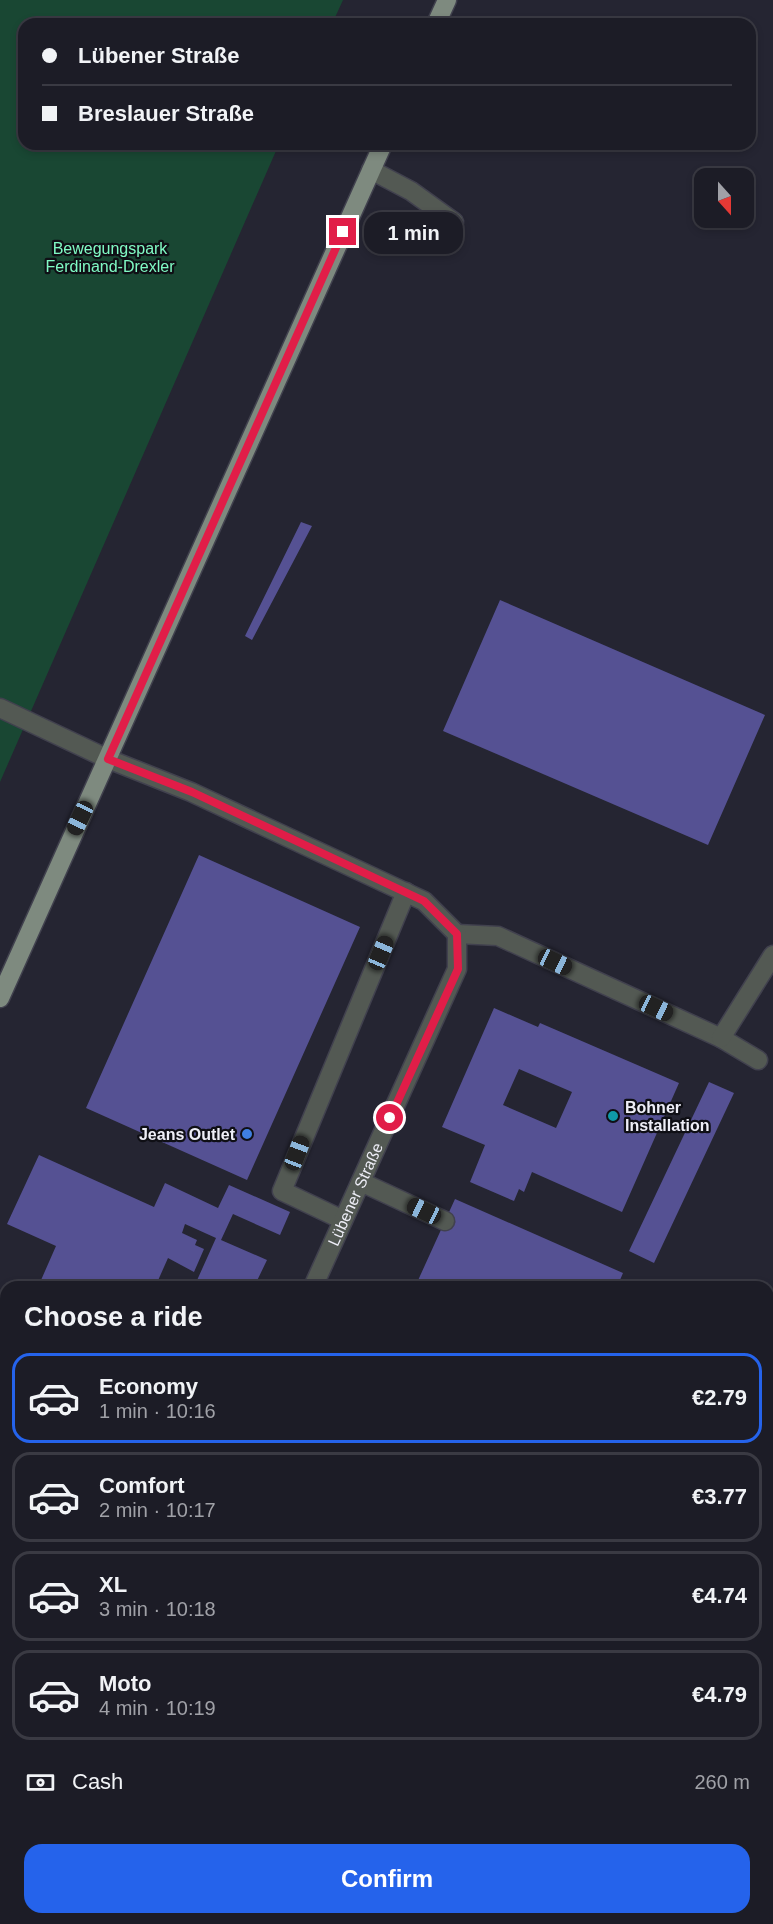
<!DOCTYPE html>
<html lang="en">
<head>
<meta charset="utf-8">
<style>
  :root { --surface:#1c1c26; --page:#25252e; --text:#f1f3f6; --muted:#a0a1a7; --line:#3a3a43; --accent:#2563eb }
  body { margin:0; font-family:Arial,sans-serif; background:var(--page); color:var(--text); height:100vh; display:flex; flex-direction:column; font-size:22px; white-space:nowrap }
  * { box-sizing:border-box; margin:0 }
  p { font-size:20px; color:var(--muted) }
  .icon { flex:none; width:33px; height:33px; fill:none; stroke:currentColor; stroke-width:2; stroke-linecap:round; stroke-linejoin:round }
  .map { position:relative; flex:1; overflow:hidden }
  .panel { position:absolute; left:0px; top:1281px; width:774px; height:644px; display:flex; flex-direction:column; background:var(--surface); border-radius:18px 18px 0 0; box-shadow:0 3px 9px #0003,0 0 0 2px var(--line) }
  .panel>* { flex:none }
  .hud { position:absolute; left:18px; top:18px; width:738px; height:132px; border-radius:18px; box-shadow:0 3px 9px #0003,0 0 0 2px var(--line); display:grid; align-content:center; height:132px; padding:0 24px; background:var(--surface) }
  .needle { width:39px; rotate:159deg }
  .fabs { position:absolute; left:694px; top:168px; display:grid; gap:12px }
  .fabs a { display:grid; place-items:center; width:60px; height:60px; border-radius:12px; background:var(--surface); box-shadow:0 3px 9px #0003,0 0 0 2px var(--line); font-size:30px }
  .end { position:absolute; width:27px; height:27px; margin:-14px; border:8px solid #e11d48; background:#fff; box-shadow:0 0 0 3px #fff }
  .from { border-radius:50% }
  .bubble { position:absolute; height:42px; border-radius:18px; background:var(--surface); box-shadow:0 3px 9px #0003,0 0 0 2px var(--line); font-size:20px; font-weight:700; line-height:42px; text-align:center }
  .car { position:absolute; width:18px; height:36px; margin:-18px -9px; border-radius:8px; box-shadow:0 0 4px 2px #0007; background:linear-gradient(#222 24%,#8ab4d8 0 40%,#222 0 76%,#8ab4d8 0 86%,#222 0) }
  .hud b { display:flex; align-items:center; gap:21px; height:57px; font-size:22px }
  .hud b+b { border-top:2px solid var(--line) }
  .hud i { width:15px; height:15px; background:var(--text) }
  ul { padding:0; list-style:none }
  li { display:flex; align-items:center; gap:18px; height:90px; margin:0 12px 9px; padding:0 12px; border:3px solid var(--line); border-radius:18px }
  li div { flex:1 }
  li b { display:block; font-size:22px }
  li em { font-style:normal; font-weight:700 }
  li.on { border-color:var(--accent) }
  li>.icon { width:54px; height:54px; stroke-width:1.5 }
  h2 { padding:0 24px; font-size:27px; line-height:72px }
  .pay { display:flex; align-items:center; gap:15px; height:66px; padding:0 24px; font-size:22px }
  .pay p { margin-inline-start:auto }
  .button { display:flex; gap:12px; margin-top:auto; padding:12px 24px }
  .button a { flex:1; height:69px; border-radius:18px; background:var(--accent); color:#fff; font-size:24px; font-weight:700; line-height:69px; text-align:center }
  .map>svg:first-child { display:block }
  .green { fill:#194733 }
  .building { fill:#555193; fill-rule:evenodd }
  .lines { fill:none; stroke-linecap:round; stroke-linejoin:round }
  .minor-casing { stroke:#41414e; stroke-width:21 }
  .major-casing { stroke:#41414e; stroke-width:21 }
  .minor { stroke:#535953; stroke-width:18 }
  .major { stroke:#7e8a7f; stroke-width:18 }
  .rail { stroke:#c1c1cb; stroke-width:4.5; stroke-dasharray:10 10; stroke-linecap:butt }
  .route { stroke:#e11d48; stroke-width:8 }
  .culture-dot { fill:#0f9aa8; stroke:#0f0f15; stroke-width:2 }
  .shop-dot { fill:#3f7fe0; stroke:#0f0f15; stroke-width:2 }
  .labels { text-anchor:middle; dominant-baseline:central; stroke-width:4.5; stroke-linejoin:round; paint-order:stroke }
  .park-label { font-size:16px; fill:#80fac4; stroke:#0f0f15 }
  .poi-label { font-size:16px; font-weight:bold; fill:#eeeef7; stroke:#0f0f15; text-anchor:start }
  .street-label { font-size:16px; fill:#eeeef7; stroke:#0f0f15 }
</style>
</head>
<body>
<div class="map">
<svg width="773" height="1924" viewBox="0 0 773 1924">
  <rect width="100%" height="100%" fill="#252532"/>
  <path class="green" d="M0,0H343L332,24H24V144H279L0,782Z"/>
  <path class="building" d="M301,522L312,526L252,640L245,636Z
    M500,600L765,715L708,845L443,731Z
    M199,855L360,927L247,1180L86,1108Z
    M494,1008L538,1027L540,1023L679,1083L622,1212L532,1172L524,1192L519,1189L514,1201L470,1182L485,1145L442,1127ZM519,1069L572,1092L556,1128L503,1105Z
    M709,1082L734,1093L654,1263L629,1251Z
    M39,1155L154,1207L165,1183L218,1208L229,1185L290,1212L280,1235L233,1214L221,1240L267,1260L254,1287H194L216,1238L185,1224L182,1233L197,1240L195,1245L204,1249L194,1272L168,1258L156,1285L161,1287H38L56,1246L7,1224Z
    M455,1199L623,1273L617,1287H415Z
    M3,1425L6,1427V1629L0,1626V1431Z
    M0,1665L6,1668V1758L0,1755Z
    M6,1822V1918H242L239,1924H0V1835Z"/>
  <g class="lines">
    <defs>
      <g id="minor">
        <path d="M371,170L411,191L454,222"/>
        <path d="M0,708L108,759L191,792L424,901L457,934"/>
        <path d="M457,934L498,936L721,1038L758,1060"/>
        <path d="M721,1038L773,955"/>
        <path d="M361,1182L445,1221"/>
        <path d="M343,1220L282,1191L406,892"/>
        <path id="s1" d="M313,1287L457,969V934"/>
        <path d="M0,1364L6,1363"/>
      </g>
      <path id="major" d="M436,24L447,0
        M0,998L383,144"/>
    </defs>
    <use href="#minor" class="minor-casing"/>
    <use href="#major" class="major-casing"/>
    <use href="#minor" class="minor"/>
    <use href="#major" class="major"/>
    <path class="rail" d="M768,1539L773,1529
      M768,1694L773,1684
      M768,1745L773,1734
      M577,1924L580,1918
      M656,1924L658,1918
      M681,1924L684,1918"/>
  </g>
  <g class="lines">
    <path class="route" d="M343,232L108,759L192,792L424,901L457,934L458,969L390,1118"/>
  </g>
  <circle class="culture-dot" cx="613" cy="1116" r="6"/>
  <circle class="shop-dot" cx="247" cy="1134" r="6"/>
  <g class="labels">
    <g class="park-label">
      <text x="110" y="248">Bewegungspark<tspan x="110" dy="18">Ferdinand-Drexler</tspan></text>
    </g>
    <g class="poi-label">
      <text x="625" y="1107">Bohner<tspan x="625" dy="18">Installation</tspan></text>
      <text x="235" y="1134" text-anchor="end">Jeans Outlet</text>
    </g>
    <g class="street-label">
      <text stroke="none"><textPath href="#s1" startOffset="102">Lübener Straße</textPath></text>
    </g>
  </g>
</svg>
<div class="fabs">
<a><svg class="needle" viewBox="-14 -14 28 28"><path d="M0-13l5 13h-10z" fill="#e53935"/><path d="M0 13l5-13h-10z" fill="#a0a1a7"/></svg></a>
</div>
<i class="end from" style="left:390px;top:1118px"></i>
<i class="end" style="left:343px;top:232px"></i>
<div class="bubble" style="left:364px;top:212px;width:99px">1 min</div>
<i class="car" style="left:80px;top:818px;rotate:205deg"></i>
<i class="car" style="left:381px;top:953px;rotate:23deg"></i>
<i class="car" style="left:555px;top:962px;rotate:115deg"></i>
<i class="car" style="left:656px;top:1008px;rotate:115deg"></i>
<i class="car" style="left:297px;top:1153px;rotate:21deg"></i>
<i class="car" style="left:424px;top:1211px;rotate:295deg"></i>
<div class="hud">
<b><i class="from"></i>Lübener Straße</b>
<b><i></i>Breslauer Straße</b>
</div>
<section class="panel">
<h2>Choose a ride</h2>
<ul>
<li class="on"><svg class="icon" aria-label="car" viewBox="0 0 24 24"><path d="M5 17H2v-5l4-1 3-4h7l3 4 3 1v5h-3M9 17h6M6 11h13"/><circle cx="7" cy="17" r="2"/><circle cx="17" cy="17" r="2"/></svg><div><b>Economy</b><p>1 min · 10:16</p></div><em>€2.79</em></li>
<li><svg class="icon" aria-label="car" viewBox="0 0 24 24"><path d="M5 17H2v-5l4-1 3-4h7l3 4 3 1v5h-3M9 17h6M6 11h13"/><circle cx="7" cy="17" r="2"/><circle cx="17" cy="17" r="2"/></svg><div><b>Comfort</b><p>2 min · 10:17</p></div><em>€3.77</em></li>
<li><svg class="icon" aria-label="car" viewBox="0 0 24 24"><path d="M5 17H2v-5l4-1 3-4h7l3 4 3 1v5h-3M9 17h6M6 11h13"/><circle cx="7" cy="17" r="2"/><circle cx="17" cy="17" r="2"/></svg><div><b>XL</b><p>3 min · 10:18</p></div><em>€4.74</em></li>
<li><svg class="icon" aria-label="car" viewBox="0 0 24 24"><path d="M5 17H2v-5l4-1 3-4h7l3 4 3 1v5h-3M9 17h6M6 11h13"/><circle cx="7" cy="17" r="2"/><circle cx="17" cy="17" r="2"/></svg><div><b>Moto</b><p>4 min · 10:19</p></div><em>€4.79</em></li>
</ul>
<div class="pay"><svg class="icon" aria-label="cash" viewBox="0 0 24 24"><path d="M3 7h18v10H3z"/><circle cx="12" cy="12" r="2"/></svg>Cash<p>260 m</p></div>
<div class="button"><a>Confirm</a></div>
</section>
</div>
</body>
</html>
